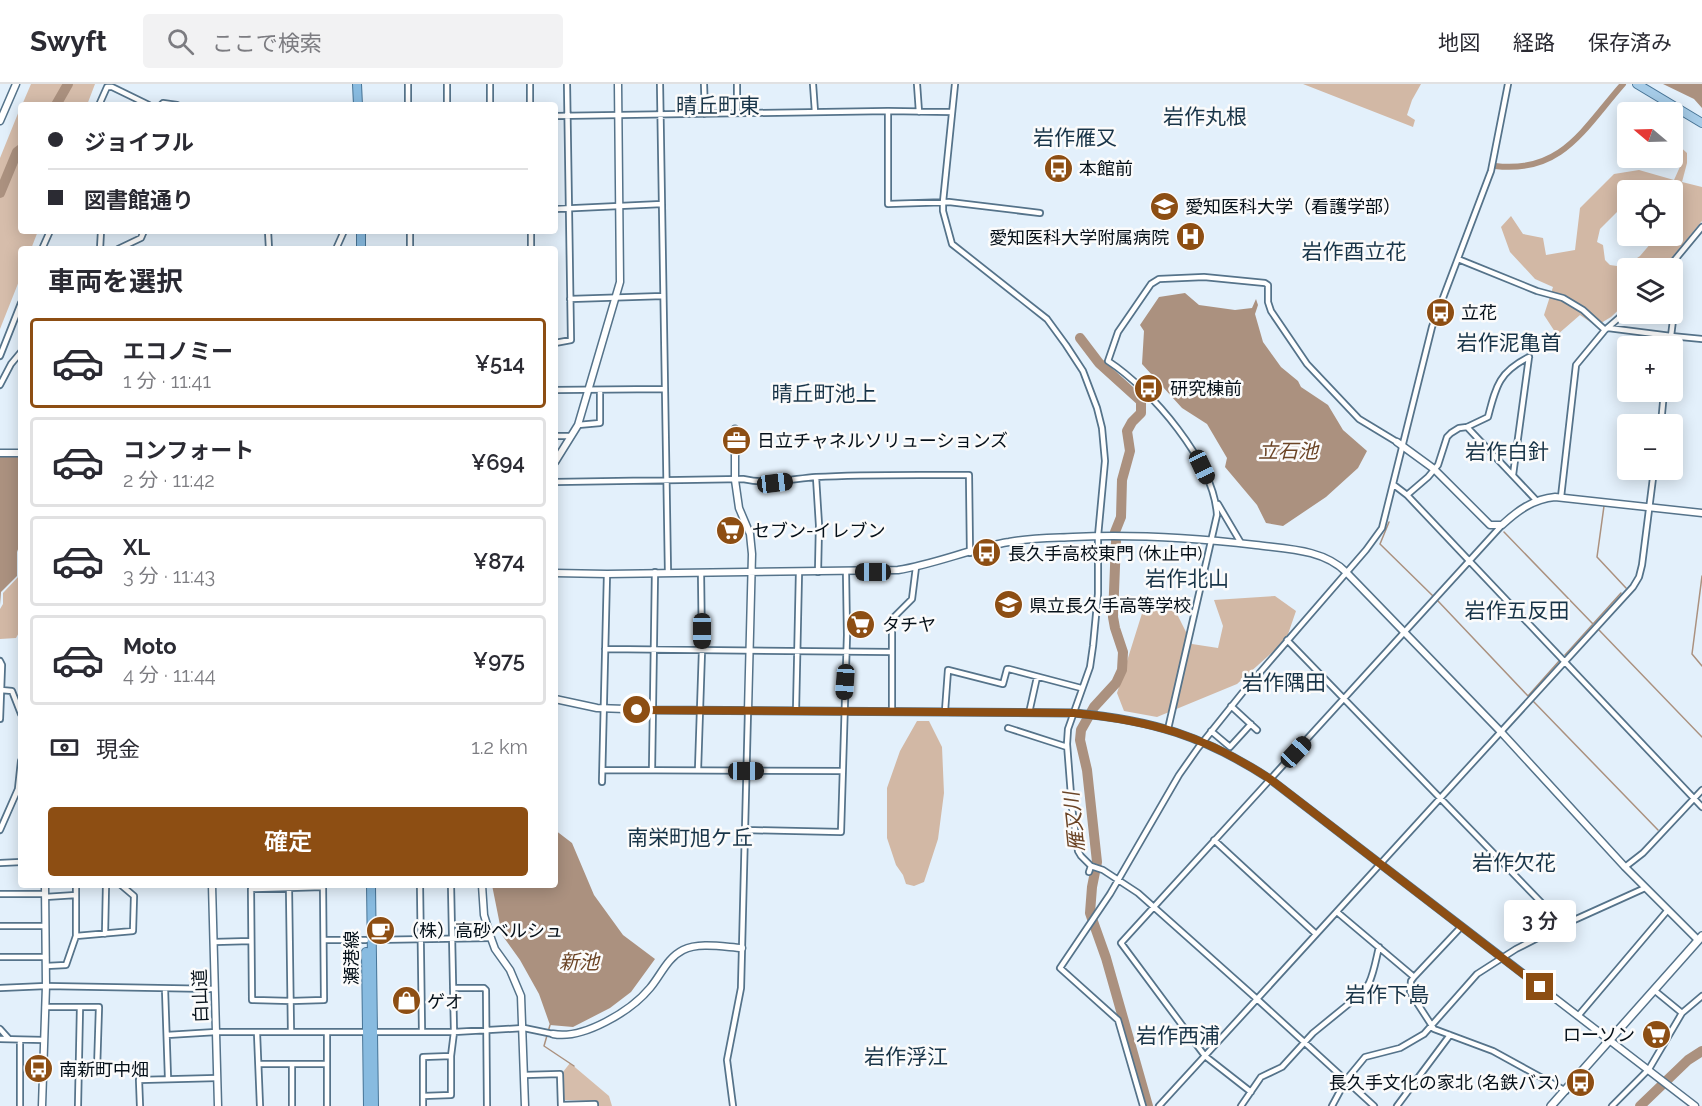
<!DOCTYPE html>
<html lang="ja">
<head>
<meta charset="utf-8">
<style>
  :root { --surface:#fff; --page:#f2f2f3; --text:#2b2b33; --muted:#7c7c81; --line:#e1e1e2; --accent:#8d4e13 }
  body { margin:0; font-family:Raleway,"Noto Sans JP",sans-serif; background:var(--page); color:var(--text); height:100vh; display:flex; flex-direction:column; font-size:22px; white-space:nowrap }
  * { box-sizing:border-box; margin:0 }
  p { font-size:20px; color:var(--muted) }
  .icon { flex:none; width:33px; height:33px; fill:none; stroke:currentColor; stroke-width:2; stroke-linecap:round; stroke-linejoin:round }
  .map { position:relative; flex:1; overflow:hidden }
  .side { position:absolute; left:18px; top:162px; width:540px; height:642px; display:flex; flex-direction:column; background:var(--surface); border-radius:6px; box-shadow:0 3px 15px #0003 }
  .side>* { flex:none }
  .top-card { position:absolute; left:18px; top:18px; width:540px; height:132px; border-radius:6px; box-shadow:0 3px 15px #0003; display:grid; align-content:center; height:132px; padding:0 30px; background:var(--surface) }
  .needle { width:39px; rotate:289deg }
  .buttons { position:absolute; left:1617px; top:18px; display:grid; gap:12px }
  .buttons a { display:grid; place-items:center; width:66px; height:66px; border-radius:6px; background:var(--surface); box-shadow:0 3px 15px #0003; font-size:30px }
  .end { position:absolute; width:27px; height:27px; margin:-14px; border:8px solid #8d4e13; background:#fff; box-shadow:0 0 0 3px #fff }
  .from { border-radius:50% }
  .bubble { position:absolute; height:42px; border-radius:6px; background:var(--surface); box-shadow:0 3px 15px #0003; font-size:20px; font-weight:600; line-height:42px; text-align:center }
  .car { position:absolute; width:18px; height:36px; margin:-18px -9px; border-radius:8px; box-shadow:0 0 4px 2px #0007; background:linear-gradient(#222 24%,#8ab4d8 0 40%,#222 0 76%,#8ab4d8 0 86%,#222 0) }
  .top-card b { display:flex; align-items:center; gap:21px; height:57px; font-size:22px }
  .top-card b+b { border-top:2px solid var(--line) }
  .top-card i { width:15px; height:15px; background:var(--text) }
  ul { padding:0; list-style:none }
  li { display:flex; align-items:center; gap:18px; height:90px; margin:0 12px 9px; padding:0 18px; border:3px solid var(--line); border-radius:6px }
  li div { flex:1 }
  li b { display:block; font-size:22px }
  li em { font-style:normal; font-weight:600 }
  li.active { border-color:var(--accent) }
  li>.icon { width:54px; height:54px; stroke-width:1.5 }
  h2 { padding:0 30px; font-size:27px; line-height:72px }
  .pay { display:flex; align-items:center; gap:15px; height:66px; padding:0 30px; font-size:22px }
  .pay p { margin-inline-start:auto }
  .cta { display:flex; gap:12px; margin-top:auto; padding:12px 30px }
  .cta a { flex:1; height:69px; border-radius:6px; background:var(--accent); color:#fff; font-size:24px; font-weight:600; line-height:69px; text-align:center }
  header { display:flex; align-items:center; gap:36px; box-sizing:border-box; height:84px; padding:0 30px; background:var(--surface); border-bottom:2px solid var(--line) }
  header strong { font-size:28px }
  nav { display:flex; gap:33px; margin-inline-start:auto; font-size:21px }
  .search { width:420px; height:54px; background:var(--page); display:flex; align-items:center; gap:15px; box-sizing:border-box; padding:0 21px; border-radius:6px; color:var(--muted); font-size:22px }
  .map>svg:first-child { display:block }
  .green { fill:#d6bdab }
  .forest { fill:#d2b8a5; fill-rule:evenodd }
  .water { fill:#ab917f }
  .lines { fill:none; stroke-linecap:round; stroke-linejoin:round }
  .stream { stroke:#ab917f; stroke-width:1.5 }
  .canal { stroke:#ab917f; stroke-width:6 }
  .river { stroke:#ab917f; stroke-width:10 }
  .minor-casing { stroke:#55738a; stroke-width:8 }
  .tertiary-casing { stroke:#55738a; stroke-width:9 }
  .secondary-casing { stroke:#55738a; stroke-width:10 }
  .primary-casing { stroke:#477496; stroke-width:10 }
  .trunk-casing { stroke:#477496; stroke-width:10 }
  .minor { stroke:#fff; stroke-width:4.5 }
  .tertiary { stroke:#fff; stroke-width:6 }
  .secondary { stroke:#fff; stroke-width:7 }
  .primary { stroke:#a6cce8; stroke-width:8 }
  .trunk { stroke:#88bbe0; stroke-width:8 }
  .route { stroke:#8d4e13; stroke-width:8 }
  .labels { text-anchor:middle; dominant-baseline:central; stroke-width:5; stroke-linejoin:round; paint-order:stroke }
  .poi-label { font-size:18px; fill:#051019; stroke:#fbfbfb; text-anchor:start }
  .street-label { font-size:18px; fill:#051019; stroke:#fbfbfb }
  .water-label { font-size:20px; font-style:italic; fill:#6b4425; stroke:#fbfbfb }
  .quarter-label { font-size:21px; fill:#183448; stroke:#fbfbfb }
</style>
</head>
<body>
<header>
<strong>Swyft</strong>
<div class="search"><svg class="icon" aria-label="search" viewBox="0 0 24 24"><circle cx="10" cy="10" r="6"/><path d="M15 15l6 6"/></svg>ここで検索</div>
<nav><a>地図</a><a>経路</a><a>保存済み</a></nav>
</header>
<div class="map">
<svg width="1702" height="1022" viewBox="0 0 1702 1022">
  <rect width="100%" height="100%" fill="#e3f0fb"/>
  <path class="green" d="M31,0H95L87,21H22Z
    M21,22V147H38L31,165H21V192L0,245V74Z
    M570,979L609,1012L612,1022H598L597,1017L564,1016L563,988Z"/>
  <path class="forest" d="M1303,0H1421L1412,16L1407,31L1415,36L1413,43Z
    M1676,59L1687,69V79L1682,98L1702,103V137L1663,184H1628L1627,218L1611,233L1596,242L1580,231L1557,251L1544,231L1553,203L1535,195L1510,168L1501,143L1511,132L1523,150L1543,154L1546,171L1575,166L1580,124L1614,90L1639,86L1674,96L1683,76L1673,72V66ZM1630,103L1640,106H1672V152H1657L1640,172L1624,183L1610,181L1605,176L1603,161L1597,158L1600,145L1620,125V112Z
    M21,462V545L16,554L0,555V525L3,520V509L19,492V468Z
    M1275,512L1296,527L1286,556L1237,600L1157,633L1124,627L1117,609L1144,523L1157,514L1174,524L1192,560L1218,564L1223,542L1214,516Z
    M917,637H929L942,663L944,709L938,755L924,798L914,802L906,800L903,791L896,781L887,754V704L900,667Z"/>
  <path class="water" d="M1663,0H1702V24L1694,15Z
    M1185,209L1199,221L1235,226L1252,224L1256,215L1258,221L1255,230L1263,258L1281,283L1298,297L1301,303L1328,321L1343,346L1367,367L1358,384L1326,413L1283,442L1266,439L1257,421L1225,383L1227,374L1207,340L1182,324L1142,280L1144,247L1140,241L1159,213Z
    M0,373H21V457L17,468V492L1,508L0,521Z
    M555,746L572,759L594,811L623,851L655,875L631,908L610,924L573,943L550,941L539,910L520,876L502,851L492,801H555Z"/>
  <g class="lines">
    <path class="stream" d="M1604,422L1597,473L1626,504
      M1389,438L1380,460L1433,512
      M1504,448L1593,540
      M1702,492L1692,570L1702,582
      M1438,517L1528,612
      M1599,546L1702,653
      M1565,571L1621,509
      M1529,613L1528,612L1560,576
      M1533,617L1658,746
      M550,941L544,962L574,982"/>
    <path class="canal" d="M1495,82C1562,90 1584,44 1623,0"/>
    <path class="river" d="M56,21L68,0
      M0,109L17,68L21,65
      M1080,254L1099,279L1141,317V329L1132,338L1127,347L1130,367L1122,396L1121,433L1115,448
      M1116,457L1113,533L1115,544L1123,568L1122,586L1116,599L1094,623L1081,646L1080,656L1087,686L1097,778L1092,803L1090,829L1106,874L1148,1022
      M1640,1022L1688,976L1702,967"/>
    <defs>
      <path id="minor" d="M408,0V21
        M447,0V21
        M490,0V21
        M530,0V21
        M660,0L668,489
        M704,0L705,30
        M737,0V29
        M813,0L815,28
        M917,0L919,28
        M955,0L943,118V127L952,160L1047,235L1066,261L1083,287L1097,324L1102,344L1105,377L1098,452V510L1093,562L1090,583L1068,645L1067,660L1072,724L1078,767L1081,772L1091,782L1089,788
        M99,21L107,3H112L149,21
        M161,21L163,19L177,21
        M888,27V120L949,118L1040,129
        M555,32L888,27L952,28
        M555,125L662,120
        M268,147L269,165
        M410,147V165
        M42,165L50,147
        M100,165L101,147
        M118,165L141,154L144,147
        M336,165L344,147
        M531,165V147
        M1458,175L1537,207L1563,214L1583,226L1605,246
        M1668,184L1702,143
        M570,215L663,212
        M1608,244L1671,252L1679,189L1671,182
        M555,259L571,256L567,0
        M1670,262L1671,252L1702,255
        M0,272L21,219
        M0,301L11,280L21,268
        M555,306L664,305
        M1661,340L1664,308
        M578,341L600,339V306
        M1467,343L1536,416
        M555,352H570
        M1513,391L1529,273
        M816,393L819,441L818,488
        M555,398L743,395C769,401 791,395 816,393C867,390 918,391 969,391L970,469
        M1394,401L1407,411L1702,723
        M1407,411L1428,393L1438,381L1447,353L1451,349L1459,344L1467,343L1488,333C1496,302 1499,288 1529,273
        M1561,413L1576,281L1605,246L1628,226
        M1218,420L1241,459
        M1287,556L1563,841
        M605,565L891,568
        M0,577L2,581L0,635
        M1,606L12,607L21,630
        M1231,622L1257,646
        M796,627L799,488
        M892,627V535L912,515L916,483
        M945,627L948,586L1003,600L1007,585H1009L1081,604
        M1029,629L1037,593
        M1008,644L1067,663
        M1168,645L1217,431C1214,378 1151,305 1108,277L1118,248L1151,200L1159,195L1204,193L1265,199L1268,201V218L1271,227L1307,280L1359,335L1397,358
        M1211,647L1230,663L1251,640
        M603,686L842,687
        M652,686L655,488
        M698,686L702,566L701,489
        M602,698L607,490
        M0,746L18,705L21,677
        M745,746L841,748L847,551L846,488
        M1214,756L1316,850
        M0,779L21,778
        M1091,782L1103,786L1138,809L1257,915L1159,1022
        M1625,783L1643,769L1702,706
        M76,801V852
        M323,801L324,916L291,917L252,916L251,805L323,803
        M420,801L422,947
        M289,805L291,948
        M0,810H45
        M45,813L76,811
        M1337,828L1414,893L1411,897L1410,908L1434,945L1493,967L1566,1007
        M0,842H45
        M105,850L106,801
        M324,856H366
        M371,856L491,854
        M214,858L251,857
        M0,873H46
        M46,882L66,881L76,852L133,847L134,812L121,801
        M1414,893L1461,843
        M0,904L46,902L215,905
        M453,904H484L486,906L487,1022
        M165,905L168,994
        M1654,906L1682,929
        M45,923H80L78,1022
        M1578,932L1667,827
        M0,945L9,955
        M257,949L260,1022
        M167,951L216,948H454L524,944L553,950
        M0,955L44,956
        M259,980H327
        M292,980V1022
        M78,986H97L99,923H80
        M524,991L560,990L561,1022
        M1251,1008L1205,972L1121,859L1502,441
        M423,1012L451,1011V972
        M561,1021L595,1020V1022
        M20,1022V956
        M140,1022L139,996L217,994
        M327,1022V948
        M423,1022V973L451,972L454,948L451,801
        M733,1022L727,976L741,904L748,627
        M1143,1022L1118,936L1060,884L1110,810L1179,691L1198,664L1243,608L1366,466L1382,444L1432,243L1491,87L1508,0
        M1241,1022L1261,993L1282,983L1313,949L1351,918C1372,908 1374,883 1379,863
        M1332,1022L1346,996L1365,973L1400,964L1424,950L1477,890L1516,865L1563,841L1645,804
        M1374,1022L1257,915L1633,503L1639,493L1642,481L1654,386
        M1397,1022L1450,951
        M1612,1022L1649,985L1682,929L1702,912"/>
      <path id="tertiary" d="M0,37L16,0
        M735,345V396L739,424L750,450L752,470L748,627
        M1397,358L1434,385L1490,441H1502C1517,427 1533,415 1555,413L1702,429
        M0,369H21
        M555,378L578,341L620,198L618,0
        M555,489L607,490L898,486C936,480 972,464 1009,458C1030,454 1052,454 1073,453C1134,450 1195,454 1256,461C1286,465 1323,465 1346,488L1501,648L1625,783L1698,856
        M555,615L597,624L653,626L1074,629C1152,636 1204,652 1270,695L1695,1022
        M212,801L218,1022
        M482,801L484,831L491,854L495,865L510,886L521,912L525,1022
        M553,950C583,956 631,927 650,904C661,891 667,874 683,866C699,858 724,863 742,864
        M42,1022L46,902L45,801"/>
      <path id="secondary" d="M1551,1022L1702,852"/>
      <path id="primary" d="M1637,0L1702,39"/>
      <path id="trunk" d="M357,0L358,21
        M361,147V165
        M371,801L374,1022
        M366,868L368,1022"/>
    </defs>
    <use href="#minor" class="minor-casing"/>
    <use href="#tertiary" class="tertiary-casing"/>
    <use href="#secondary" class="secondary-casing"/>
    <use href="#primary" class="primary-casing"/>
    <use href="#trunk" class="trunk-casing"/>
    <use href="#minor" class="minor"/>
    <use href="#tertiary" class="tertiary"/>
    <use href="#secondary" class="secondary"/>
    <use href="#primary" class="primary"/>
    <use href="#trunk" class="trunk"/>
  </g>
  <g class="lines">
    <path class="route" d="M637,626L1074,629C1153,637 1203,651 1270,695L1540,903"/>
  </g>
  <defs>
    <symbol id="bus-disc" viewBox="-11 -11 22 22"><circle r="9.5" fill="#8d4e13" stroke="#fbfbfb"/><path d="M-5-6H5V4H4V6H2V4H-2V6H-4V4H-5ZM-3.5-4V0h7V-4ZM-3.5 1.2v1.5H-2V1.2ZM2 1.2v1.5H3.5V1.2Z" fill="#fff"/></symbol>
    <symbol id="university-disc" viewBox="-11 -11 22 22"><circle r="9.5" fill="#8d4e13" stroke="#fbfbfb"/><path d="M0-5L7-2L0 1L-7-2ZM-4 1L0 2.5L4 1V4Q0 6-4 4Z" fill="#fff"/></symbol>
    <symbol id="hospital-disc" viewBox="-11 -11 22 22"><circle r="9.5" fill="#8d4e13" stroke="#fbfbfb"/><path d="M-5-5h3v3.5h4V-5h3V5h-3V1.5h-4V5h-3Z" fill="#fff"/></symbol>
    <symbol id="office-disc" viewBox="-11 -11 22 22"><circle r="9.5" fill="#8d4e13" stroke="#fbfbfb"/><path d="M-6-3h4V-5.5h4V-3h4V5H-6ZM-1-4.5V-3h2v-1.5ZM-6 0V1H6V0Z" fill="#fff"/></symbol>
    <symbol id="supermarket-disc" viewBox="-11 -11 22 22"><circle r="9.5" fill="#8d4e13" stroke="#fbfbfb"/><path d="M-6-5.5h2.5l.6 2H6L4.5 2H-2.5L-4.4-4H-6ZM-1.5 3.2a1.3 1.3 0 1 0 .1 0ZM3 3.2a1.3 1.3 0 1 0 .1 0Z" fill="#fff"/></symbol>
    <symbol id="school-disc" viewBox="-11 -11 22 22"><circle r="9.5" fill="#8d4e13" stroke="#fbfbfb"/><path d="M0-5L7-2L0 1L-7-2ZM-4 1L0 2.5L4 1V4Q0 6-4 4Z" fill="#fff"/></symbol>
    <symbol id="cafe-disc" viewBox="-11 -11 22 22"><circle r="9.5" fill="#8d4e13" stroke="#fbfbfb"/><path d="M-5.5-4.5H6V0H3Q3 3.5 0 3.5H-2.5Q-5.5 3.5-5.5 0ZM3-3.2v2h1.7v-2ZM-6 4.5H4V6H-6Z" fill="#fff"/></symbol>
    <symbol id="shop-disc" viewBox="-11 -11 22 22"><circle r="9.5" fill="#8d4e13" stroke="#fbfbfb"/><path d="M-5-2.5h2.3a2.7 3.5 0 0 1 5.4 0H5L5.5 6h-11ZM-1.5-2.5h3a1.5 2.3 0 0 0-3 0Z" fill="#fff"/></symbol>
  </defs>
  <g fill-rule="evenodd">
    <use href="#bus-disc" x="1042" y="68" width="33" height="33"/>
    <use href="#university-disc" x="1148" y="106" width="33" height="33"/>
    <use href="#hospital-disc" x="1174" y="136" width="33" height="33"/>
    <use href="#bus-disc" x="1424" y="212" width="33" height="33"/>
    <use href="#bus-disc" x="1132" y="288" width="33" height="33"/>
    <use href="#office-disc" x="720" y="340" width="33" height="33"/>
    <use href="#supermarket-disc" x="714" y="430" width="33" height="33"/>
    <use href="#bus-disc" x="970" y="452" width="33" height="33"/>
    <use href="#school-disc" x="992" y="504" width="33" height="33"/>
    <use href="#supermarket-disc" x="844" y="524" width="33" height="33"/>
    <use href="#cafe-disc" x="364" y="830" width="33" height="33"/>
    <use href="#shop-disc" x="390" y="900" width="33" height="33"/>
    <use href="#supermarket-disc" x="1640" y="934" width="33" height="33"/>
    <use href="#bus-disc" x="22" y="968" width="33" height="33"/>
    <use href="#bus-disc" x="1564" y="982" width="33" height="33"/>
  </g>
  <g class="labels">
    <g class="poi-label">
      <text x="1079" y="84">本館前</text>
      <text x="1185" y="122">愛知医科大学（看護学部）</text>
      <text x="1169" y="153" text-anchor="end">愛知医科大学附属病院</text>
      <text x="1461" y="228">立花</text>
      <text x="1170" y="304">研究棟前</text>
      <text x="757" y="356">日立チャネルソリューションズ</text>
      <text x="752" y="446">セブン-イレブン</text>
      <text x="1008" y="469">長久手高校東門 (休止中)</text>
      <text x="1029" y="521">県立長久手高等学校</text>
      <text x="882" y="540">タチヤ</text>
      <text x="401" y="846">（株）高砂ベルシュ</text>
      <text x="427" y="917">ゲオ</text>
      <text x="1635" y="950" text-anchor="end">ローソン</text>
      <text x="59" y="985">南新町中畑</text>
      <text x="1559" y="998" text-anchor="end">長久手文化の家北 (名鉄バス)</text>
    </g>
    <g class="street-label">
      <text transform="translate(351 874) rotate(-90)">瀬港線</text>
      <text transform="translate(200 912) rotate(-92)">白山道</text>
    </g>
    <g class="water-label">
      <text x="1288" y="367">立石池</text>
      <text transform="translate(1074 738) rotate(-96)">雁又川</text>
      <text x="579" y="878">新池</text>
    </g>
    <g class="quarter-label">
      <text x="718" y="21">晴丘町東</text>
      <text x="1205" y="32">岩作丸根</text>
      <text x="1075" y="53">岩作雁又</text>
      <text x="1354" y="167">岩作酉立花</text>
      <text x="1509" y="258">岩作泥亀首</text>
      <text x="824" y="309">晴丘町池上</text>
      <text x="1507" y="367">岩作白針</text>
      <text x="1187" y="494">岩作北山</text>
      <text x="1517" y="526">岩作五反田</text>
      <text x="1284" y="598">岩作隅田</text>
      <text x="690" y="753">南栄町旭ケ丘</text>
      <text x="1514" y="778">岩作欠花</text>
      <text x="1387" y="910">岩作下島</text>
      <text x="1178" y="951">岩作西浦</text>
      <text x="906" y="972">岩作浮江</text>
    </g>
  </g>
</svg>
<div class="buttons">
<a><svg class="needle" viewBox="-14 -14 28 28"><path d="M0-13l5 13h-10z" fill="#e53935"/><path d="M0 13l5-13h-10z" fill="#7c7c81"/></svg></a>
<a><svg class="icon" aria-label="locate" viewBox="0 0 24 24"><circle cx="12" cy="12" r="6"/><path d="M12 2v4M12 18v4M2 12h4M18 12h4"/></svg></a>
<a><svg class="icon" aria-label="layers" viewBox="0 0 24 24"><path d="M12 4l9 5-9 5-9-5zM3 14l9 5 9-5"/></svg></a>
<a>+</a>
<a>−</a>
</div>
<i class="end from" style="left:637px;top:626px"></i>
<i class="end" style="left:1540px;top:903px"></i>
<div class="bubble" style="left:1504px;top:816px;width:72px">3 分</div>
<i class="car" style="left:1202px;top:383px;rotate:155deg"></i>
<i class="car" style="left:775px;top:399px;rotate:83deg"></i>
<i class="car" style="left:873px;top:488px;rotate:270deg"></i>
<i class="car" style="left:702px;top:547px;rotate:180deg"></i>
<i class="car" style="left:845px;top:598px;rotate:184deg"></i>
<i class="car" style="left:1296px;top:668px;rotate:43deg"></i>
<i class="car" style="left:746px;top:687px;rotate:90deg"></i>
<div class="top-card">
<b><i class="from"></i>ジョイフル</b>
<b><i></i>図書館通り</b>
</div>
<section class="side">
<h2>車両を選択</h2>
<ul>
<li class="active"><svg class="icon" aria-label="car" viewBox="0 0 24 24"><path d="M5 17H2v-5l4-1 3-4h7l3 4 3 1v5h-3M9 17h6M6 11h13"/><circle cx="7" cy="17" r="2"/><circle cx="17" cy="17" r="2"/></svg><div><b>エコノミー</b><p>1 分 · 11:41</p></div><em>¥514</em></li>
<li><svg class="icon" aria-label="car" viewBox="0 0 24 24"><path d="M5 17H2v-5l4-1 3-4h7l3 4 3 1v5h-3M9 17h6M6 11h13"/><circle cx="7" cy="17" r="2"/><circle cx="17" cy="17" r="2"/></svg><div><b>コンフォート</b><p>2 分 · 11:42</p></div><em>¥694</em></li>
<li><svg class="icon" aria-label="car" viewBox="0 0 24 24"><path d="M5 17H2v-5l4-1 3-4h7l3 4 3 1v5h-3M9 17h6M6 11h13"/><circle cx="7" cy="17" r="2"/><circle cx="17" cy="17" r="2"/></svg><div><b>XL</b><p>3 分 · 11:43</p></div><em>¥874</em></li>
<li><svg class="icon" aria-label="car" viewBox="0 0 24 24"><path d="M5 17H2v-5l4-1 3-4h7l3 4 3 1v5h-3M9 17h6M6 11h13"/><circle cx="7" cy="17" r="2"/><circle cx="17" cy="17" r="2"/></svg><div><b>Moto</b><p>4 分 · 11:44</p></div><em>¥975</em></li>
</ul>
<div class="pay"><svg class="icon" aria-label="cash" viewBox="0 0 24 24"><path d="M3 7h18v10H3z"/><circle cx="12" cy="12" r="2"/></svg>現金<p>1.2 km</p></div>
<div class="cta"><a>確定</a></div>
</section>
</div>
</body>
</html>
